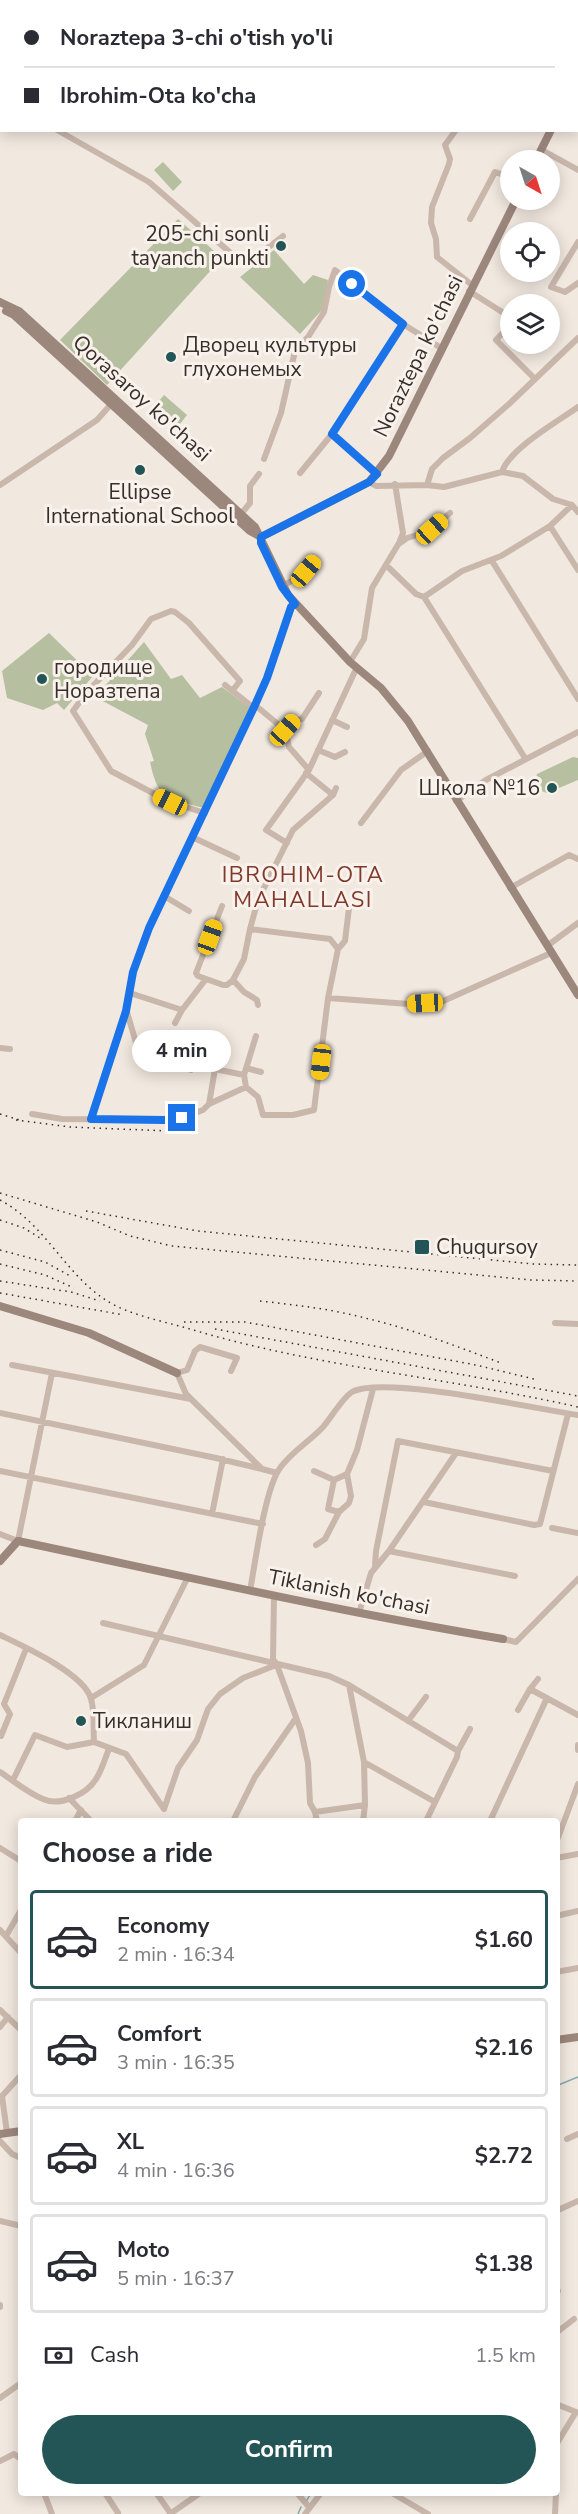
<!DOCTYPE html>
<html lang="en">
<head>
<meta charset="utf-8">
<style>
  :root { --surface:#fff; --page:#f2f2f3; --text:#2b2b33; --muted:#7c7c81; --line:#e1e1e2; --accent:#235556 }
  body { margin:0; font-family:"Nunito Sans",sans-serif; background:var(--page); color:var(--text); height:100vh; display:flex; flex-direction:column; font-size:22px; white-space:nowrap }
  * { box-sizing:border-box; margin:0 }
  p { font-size:20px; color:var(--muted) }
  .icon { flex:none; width:33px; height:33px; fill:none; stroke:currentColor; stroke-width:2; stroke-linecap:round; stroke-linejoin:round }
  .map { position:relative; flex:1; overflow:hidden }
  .side { position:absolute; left:18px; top:1818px; width:542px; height:678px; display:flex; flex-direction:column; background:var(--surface); border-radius:6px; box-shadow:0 3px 15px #0003 }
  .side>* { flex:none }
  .hud { position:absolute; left:0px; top:0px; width:579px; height:132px; box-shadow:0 3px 15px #0003; display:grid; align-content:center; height:132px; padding:0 24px; background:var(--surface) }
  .needle { width:39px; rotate:141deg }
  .fabs { position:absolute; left:500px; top:150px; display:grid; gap:12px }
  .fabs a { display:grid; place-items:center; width:60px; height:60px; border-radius:50%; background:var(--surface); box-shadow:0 3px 15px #0003; font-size:30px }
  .end { position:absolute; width:27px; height:27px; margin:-14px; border:8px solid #1a73e8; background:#fff; box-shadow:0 0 0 3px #fff }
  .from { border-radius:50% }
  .bubble { position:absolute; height:42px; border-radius:21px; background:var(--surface); box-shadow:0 3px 15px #0003; font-size:20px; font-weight:700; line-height:42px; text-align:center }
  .car { position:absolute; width:18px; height:36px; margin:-18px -9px; border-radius:8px; box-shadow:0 0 4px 2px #0007; background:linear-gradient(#f5c518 24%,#345 0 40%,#f5c518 0 76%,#345 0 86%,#f5c518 0) }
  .hud b { display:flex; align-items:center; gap:21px; height:57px; font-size:22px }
  .hud b+b { border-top:2px solid var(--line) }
  .hud i { width:15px; height:15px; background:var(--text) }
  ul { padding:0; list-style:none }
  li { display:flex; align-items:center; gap:18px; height:99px; margin:0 12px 9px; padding:0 12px; border:3px solid var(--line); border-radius:6px }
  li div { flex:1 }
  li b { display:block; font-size:22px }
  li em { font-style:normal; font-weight:700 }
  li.active { border-color:var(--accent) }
  li>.icon { width:54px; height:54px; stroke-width:1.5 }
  h2 { padding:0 24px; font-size:27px; line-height:72px }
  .pay { display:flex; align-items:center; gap:15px; height:66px; padding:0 24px; font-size:22px }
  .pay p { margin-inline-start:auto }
  .button { display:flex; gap:12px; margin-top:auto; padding:12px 24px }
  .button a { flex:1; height:69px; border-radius:36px; background:var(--accent); color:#fff; font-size:24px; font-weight:700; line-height:69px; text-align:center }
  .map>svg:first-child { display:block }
  .green { fill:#b6bfa0 }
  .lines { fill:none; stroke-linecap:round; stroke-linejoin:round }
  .stream { stroke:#80acac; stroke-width:1.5 }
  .canal { stroke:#80acac; stroke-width:5 }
  .street { stroke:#c9b7ac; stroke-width:6 }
  .secondary { stroke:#9c877d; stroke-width:8 }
  .rail { stroke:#372e2a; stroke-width:1.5; stroke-dasharray:1.5 4.5; stroke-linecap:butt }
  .route { stroke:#1a73e8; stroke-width:8 }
  .poi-dot { fill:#235556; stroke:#f9f2ec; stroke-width:2 }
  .labels { text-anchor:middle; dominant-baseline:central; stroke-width:6; stroke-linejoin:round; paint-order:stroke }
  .poi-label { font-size:21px; fill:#372e2a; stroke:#f9f2ec; text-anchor:start }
  .street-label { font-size:21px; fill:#372e2a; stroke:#f9f2ec }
  .neighbourhood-label { font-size:22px; letter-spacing:1.5px; fill:#803929; stroke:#f9f2ec }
</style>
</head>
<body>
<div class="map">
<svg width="578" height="2514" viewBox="0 0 578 2514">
  <rect width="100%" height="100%" fill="#f1e8df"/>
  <path class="green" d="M163,162L182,182L173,191L154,170Z
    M178,219L222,258L107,385L60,340Z
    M274,250L304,284L313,275L328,280L322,310L300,334L240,277Z
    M164,395L187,415L176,429L152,409Z
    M49,633L93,676L64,710L57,703L43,710L7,698L2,671Z
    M144,642L171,679L182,675L200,698L222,687L250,708L204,808C169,799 158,801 150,762L154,761L145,734L148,725L95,697Z
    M573,757L578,758V780L547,793L539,790L535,782L537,774Z"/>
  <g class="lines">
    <path class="stream" d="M556,2086L578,2077
      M307,2500L311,2493
      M298,2514L301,2507"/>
    <path class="canal" d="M61,2V0"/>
    <path class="street" d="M46,2L47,0
      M382,2L383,0
      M0,62L2,61
      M578,94V95
      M57,130L149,182L241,262L251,261L283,236
      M456,130L445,145L450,159L449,164L432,207L431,223L436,239L437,257L472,285
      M542,150L578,170
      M470,219L495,172L510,177
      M578,242L551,287L565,292L578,283
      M469,291L510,317
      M510,325L496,340L534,378
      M332,434L377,474
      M264,459L281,413L295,351L308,337L324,312L329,287L335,270L403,324L441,348
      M502,472C509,449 558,421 578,407
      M300,473L332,434L403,324
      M369,482L376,486L427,485L444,487L502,472L523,476L553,499L572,505L578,512
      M0,485L97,420L113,402
      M427,485L432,469L443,458L470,438L509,404L578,338
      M241,514L250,503V486L259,474
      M550,526L578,570
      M400,543L407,538L427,532L450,513
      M492,561L578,699
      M386,565L416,594L424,597L525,758
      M282,587L306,571L316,559
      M424,597L462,571L501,556L550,526L572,505
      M350,662L364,639L372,588L399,543L403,533L395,484
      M225,685L254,708
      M255,705L285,730L289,747L309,770
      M332,720L347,727
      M285,730L294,721L302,719L319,693
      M318,750L335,757L345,752
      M306,773L333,795
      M456,801L486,780L578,732
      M205,813L170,802L111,771L73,711L87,692L132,645L151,619L171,611L175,612L189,623L240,681L232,691
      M361,823L401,770L428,751
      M192,837L237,858
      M287,843L266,830L309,770L357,667
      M510,888L569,855L578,859
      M164,896L189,911
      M222,906L196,973L198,976L223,985H227L233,980
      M547,946L578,923
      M338,949L345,941L349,908
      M130,993L182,1010
      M328,998L409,1004L441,1002L551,953
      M258,1005L257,1000L244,992L233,980L244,959L250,929L258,900L293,830L333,795L336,788
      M127,1012L139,1053L191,1070L200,1059
      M175,1023L182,1010L206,979
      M0,1048L10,1049
      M246,1068L261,1072
      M246,1087L244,1075L256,1036
      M209,1104L215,1069L244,1075
      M32,1114L62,1119L164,1120L182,1118L203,1110L209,1104L246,1087L258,1097L263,1115H293L314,1110L328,998L338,949L330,939L250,929
      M91,1119L126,1011L133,972L149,928L255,705L267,678L291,607L295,604
      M555,1323L578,1324
      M12,1365L191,1399
      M231,1371L237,1358L200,1347L195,1351L187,1370L177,1373L186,1394L262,1469L277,1473
      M0,1413L216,1458L262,1469
      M0,1471L263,1524
      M314,1471L334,1480L347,1474
      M334,1480L328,1509L339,1512
      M424,1502L534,1525L540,1524L568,1414
      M212,1514L223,1459
      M552,1528L578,1533
      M0,1534L18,1541L52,1373
      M316,1545L325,1539L339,1512L349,1503L351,1496L347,1474L357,1450L373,1389
      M389,1551L515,1576
      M375,1566L376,1551L398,1441L553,1471
      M250,1591C255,1564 265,1488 280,1468C292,1451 309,1442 323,1427C331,1418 343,1397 352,1392C384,1375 536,1409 578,1415
      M274,1596L273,1659L277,1665L301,1731L308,1763L310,1803L315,1812L317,1821
      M359,1613L371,1573L389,1551L456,1453
      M103,1623L329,1676L349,1685L453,1748L458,1751L457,1757L426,1821
      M0,1635C23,1646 85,1674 91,1699C95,1712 93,1728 94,1742L126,1754L164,1809
      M503,1639L516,1642L578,1579
      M349,1685L364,1762L435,1802
      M530,1689L538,1679
      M91,1698L144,1665L188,1577
      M518,1710L530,1689L578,1715
      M408,1721L426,1697
      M1,1736L10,1714L4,1704L26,1649
      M578,1745V1750
      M458,1751L470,1729
      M0,1772C14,1781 28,1793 43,1799C60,1807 87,1794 96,1779C102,1770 105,1758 109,1749
      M13,1780L35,1735L67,1747L94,1742
      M69,1798L91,1821
      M164,1809L178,1768L197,1740L208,1709L220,1694L243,1678L276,1665
      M315,1812L365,1805
      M75,1821L81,1810
      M233,1821L255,1777L296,1718
      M363,1821L365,1805L364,1762
      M490,1821L547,1698
      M556,1843L578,1784
      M0,1848L21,1861
      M556,1858L578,1854
      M556,1916L578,1911
      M0,1930L21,1953
      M6,1936L21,1910
      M556,1972L578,1968
      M0,2010L21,2030
      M0,2027L8,2017
      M7,2133L2,2096L21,2075
      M567,2139L578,2134
      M0,2141L12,2154L21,2158
      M556,2211L578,2201
      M0,2221L21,2226
      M556,2291H558
      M0,2305V2307
      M556,2333L574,2319
      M0,2398L21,2383
      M556,2404L576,2412
      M556,2445L576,2412
      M0,2461L14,2454L21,2459
      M44,2493L52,2514
      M105,2493L118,2513
      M297,2493L309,2507
      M392,2493L428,2514
      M157,2494L171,2514
      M170,2514L200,2493
      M305,2514L321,2493
      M555,2514L556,2493"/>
    <path class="secondary" d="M130,2L132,0
      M149,2L150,0
      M578,79V78
      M0,85H2
      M0,93L2,94
      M536,160L551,130
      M0,302L19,311L255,527L288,595L350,662L381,688L408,721L578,995
      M6,311L14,315L250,531L261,537
      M261,537L369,482L389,456L516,200
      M0,1306L89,1333L177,1373
      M0,1561L18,1541C179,1575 340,1612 503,1639
      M556,2040L578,2037
      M0,2134L21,2131"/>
    <path class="rail" d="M0,1114L23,1121
      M16,1120L70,1127L170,1131
      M0,1193L97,1222L130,1236L172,1246L531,1280L578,1281
      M0,1200C49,1226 67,1281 116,1306C139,1317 166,1322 190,1329C316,1367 450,1378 578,1407
      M86,1211L198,1231L533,1264L578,1265
      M0,1220L24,1228L40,1238
      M0,1250L45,1262L72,1277
      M0,1264L45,1275L74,1288
      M0,1281L71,1292L100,1301
      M0,1293L124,1315
      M260,1301C296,1305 331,1309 365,1318C412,1329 456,1346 501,1363
      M184,1322H245L476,1365L538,1380
      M215,1329L578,1396"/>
  </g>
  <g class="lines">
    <path class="route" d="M182,1118L164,1120L91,1119L126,1011L133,972L149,928L255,705L267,678L291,607L295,604L282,587L261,543V537L369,482L377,474L332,434L403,324L352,284"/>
  </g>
  <g class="poi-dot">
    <circle cx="281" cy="246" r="6"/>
    <circle cx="171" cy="357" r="6"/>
    <circle cx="140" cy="470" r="6"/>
    <circle cx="42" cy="679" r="6"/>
    <circle cx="552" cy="788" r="6"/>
    <rect x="414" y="1239" width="16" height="16" rx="3"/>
    <circle cx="81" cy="1721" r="6"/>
  </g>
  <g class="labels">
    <g class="poi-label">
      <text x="269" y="234" text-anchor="end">205-chi sonli<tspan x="269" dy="24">tayanch punkti</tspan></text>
      <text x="183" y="345">Дворец культуры<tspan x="183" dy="24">глухонемых</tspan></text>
      <text x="140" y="492" text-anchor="middle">Ellipse<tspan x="140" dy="24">International School</tspan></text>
      <text x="54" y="667">городище<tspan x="54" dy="24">Норазтепа</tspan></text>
      <text x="540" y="788" text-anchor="end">Школа №16</text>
      <text x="436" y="1247">Chuqursoy</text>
      <text x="93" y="1721">Тикланиш</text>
    </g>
    <g class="street-label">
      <text transform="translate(418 356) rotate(-64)">Noraztepa ko'chasi</text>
      <text transform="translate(142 398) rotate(42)">Qorasaroy ko'chasi</text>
      <text transform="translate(349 1592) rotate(11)">Tiklanish ko'chasi</text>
    </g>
    <g class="neighbourhood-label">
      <text x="303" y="875">IBROHIM-OTA<tspan x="303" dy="25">MAHALLASI</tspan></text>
    </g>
  </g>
</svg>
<div class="fabs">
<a><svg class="needle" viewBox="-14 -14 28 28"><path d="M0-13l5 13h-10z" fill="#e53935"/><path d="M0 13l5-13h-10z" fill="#7c7c81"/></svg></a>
<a><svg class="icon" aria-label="locate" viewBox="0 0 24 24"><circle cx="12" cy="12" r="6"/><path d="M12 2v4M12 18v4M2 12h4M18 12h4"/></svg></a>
<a><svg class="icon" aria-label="layers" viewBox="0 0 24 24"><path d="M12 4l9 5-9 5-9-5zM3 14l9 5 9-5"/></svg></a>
</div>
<i class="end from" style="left:352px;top:284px"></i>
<i class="end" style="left:182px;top:1118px"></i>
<div class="bubble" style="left:132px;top:1030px;width:99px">4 min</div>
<i class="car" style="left:432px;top:529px;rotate:48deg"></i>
<i class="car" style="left:306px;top:571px;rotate:40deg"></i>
<i class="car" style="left:285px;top:730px;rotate:42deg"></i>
<i class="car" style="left:170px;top:802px;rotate:296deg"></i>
<i class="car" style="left:210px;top:937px;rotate:20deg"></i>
<i class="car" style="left:425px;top:1003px;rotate:267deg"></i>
<i class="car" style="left:321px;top:1062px;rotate:187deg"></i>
<div class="hud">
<b><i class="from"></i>Noraztepa 3-chi o'tish yo'li</b>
<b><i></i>Ibrohim-Ota ko'cha</b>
</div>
<section class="side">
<h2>Choose a ride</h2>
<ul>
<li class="active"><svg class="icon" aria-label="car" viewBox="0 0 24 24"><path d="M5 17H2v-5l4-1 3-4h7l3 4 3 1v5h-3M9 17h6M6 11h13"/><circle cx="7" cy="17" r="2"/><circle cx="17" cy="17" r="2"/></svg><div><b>Economy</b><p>2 min · 16:34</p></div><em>$1.60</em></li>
<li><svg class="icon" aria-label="car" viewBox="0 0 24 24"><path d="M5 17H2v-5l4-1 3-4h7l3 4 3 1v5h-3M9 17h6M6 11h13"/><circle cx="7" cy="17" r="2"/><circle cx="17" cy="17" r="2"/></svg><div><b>Comfort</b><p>3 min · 16:35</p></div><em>$2.16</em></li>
<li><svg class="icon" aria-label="car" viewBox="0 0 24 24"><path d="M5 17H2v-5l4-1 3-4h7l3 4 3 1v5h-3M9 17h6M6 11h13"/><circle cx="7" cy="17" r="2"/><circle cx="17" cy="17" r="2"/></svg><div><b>XL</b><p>4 min · 16:36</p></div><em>$2.72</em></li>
<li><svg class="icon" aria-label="car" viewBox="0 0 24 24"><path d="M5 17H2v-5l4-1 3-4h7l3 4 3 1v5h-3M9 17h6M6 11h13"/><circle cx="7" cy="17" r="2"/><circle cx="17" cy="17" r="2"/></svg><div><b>Moto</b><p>5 min · 16:37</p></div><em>$1.38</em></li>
</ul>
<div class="pay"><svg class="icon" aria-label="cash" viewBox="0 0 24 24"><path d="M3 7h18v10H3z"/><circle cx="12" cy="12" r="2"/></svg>Cash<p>1.5 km</p></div>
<div class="button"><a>Confirm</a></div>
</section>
</div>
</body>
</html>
